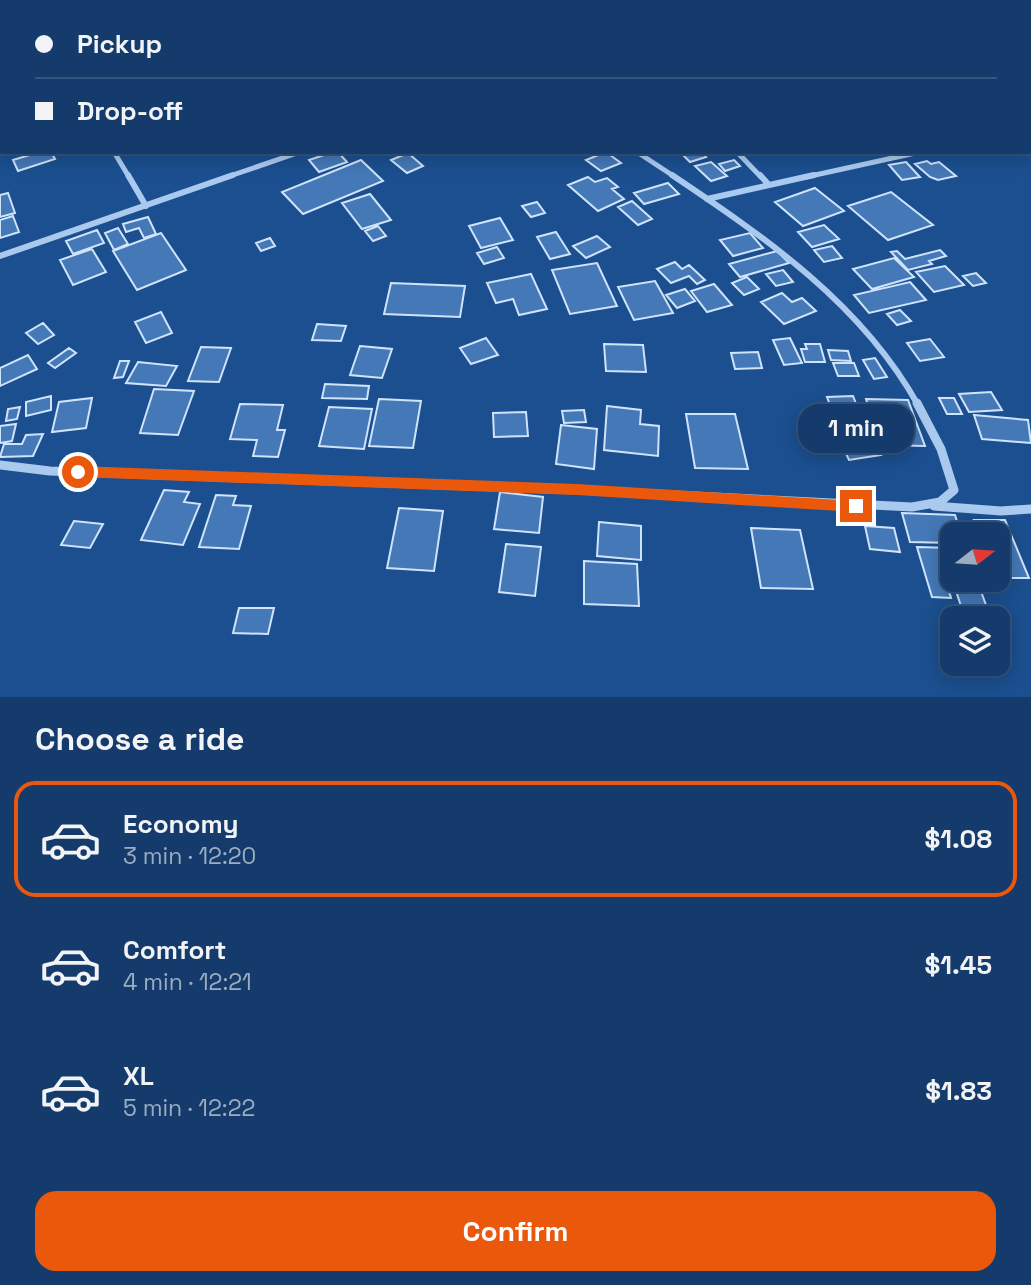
<!DOCTYPE html>
<html lang="en">
<head>
<meta charset="utf-8">
<style>
  :root { --surface:#143b6b; --page:#1d4271; --text:#f1f3f6; --muted:#9dadc1; --line:#33557e; --accent:#ea580c }
  body { margin:0; font-family:"Space Grotesk",sans-serif; background:var(--page); color:var(--text); height:100vh; display:flex; flex-direction:column; font-size:26px; white-space:nowrap }
  * { box-sizing:border-box; margin:0 }
  p { font-size:23px; color:var(--muted) }
  .icon { flex:none; width:38px; height:38px; fill:none; stroke:currentColor; stroke-width:2; stroke-linecap:round; stroke-linejoin:round }
  .map { position:relative; height:697px; overflow:hidden }
  .side { display:flex; flex-direction:column; background:var(--surface); flex:1 }
  .side>* { flex:none }
  .banner { position:absolute; left:0px; top:0px; width:1032px; height:154px; box-shadow:0 4px 18px #0003,0 0 0 2px var(--line); display:grid; align-content:center; height:154px; padding:0 35px; background:var(--surface) }
  .needle { width:46px; rotate:73deg }
  .tools { position:absolute; left:940px; top:522px; display:grid; gap:14px }
  .tools a { display:grid; place-items:center; width:70px; height:70px; border-radius:14px; background:var(--surface); box-shadow:0 4px 18px #0003,0 0 0 2px var(--line); font-size:35px }
  .end { position:absolute; width:32px; height:32px; margin:-16px; border:9px solid #ea580c; background:#fff; box-shadow:0 0 0 4px #fff }
  .from { border-radius:50% }
  .bubble { position:absolute; height:49px; border-radius:21px; background:var(--surface); box-shadow:0 4px 18px #0003,0 0 0 2px var(--line); font-size:23px; font-weight:800; line-height:49px; text-align:center }
  .banner b { display:flex; align-items:center; gap:24px; height:66px; font-size:26px }
  .banner b+b { border-top:2px solid var(--line) }
  .banner i { width:18px; height:18px; background:var(--text) }
  ul { padding:0; list-style:none }
  li { display:flex; align-items:center; gap:21px; height:116px; margin:0 14px 10px; padding:0 21px; border:4px solid transparent; border-radius:21px }
  li div { flex:1 }
  li b { display:block; font-size:26px }
  li em { font-style:normal; font-weight:800 }
  li.selected { border-color:var(--accent) }
  li>.icon { width:63px; height:63px; stroke-width:1.5 }
  h2 { padding:0 35px; font-size:32px; line-height:84px }
  .cta { display:flex; gap:14px; margin-top:auto; padding:14px 35px }
  .cta a { flex:1; height:80px; border-radius:21px; background:var(--accent); color:#fff; font-size:28px; font-weight:800; line-height:80px; text-align:center }
  .map>svg:first-child { display:block }
  .building { fill:#4478b7; stroke:#cfe3fa; stroke-width:2 }
  .lines { fill:none; stroke-linecap:round; stroke-linejoin:round }
  .street-far2 { stroke:#a9c9ee; stroke-width:5 }
  .street-far1 { stroke:#a9c9ee; stroke-width:6 }
  .street { stroke:#a9c9ee; stroke-width:9 }
  .route { fill:#ea580c }
</style>
</head>
<body>
<div class="map">
<svg width="1031" height="697" viewBox="0 0 1031 697">
  <rect width="100%" height="100%" fill="#1b4f8f"/>
  <path class="building" d="M309,0H372L303,2Z
    M40,152H51L55,159L18,171L13,160Z
    M333,152H338L347,162L319,172L309,160Z
    M606,152L621,163L601,171L586,160Z
    M680,152H701L706,157L690,162Z
    M408,153L423,166L407,173L391,160Z
    M361,160L383,181L303,214L282,192Z
    M734,160L740,166L725,171L719,164Z
    M927,161L931,164L939,162L956,176L938,180L930,177L915,164Z
    M711,162L727,176L711,181L695,166Z
    M906,162L920,177L902,180L889,165Z
    M588,177L595,182L607,178L618,187L612,189L624,199L598,211L568,185Z
    M668,183L679,194L644,204L634,193Z
    M815,188L844,211L803,226L775,202Z
    M891,192L933,225L888,240L848,206Z
    M8,193L15,213L0,217V195Z
    M370,194L391,220L362,229L342,203Z
    M632,201L652,219L638,225L618,207Z
    M537,202L545,213L531,217L522,206Z
    M13,216L19,232L0,238V220Z
    M148,217L156,234L144,238L139,228L126,232L123,224Z
    M500,218L513,240L481,248L469,226Z
    M824,225L839,239L812,247L798,232Z
    M378,226L386,236L373,241L365,231Z
    M118,228L128,244L114,250L105,233Z
    M97,230L104,243L73,254L66,241Z
    M556,232L570,254L550,259L537,237Z
    M161,233L186,270L137,290L113,251Z
    M750,233L763,248L733,256L720,240Z
    M597,236L610,247L586,258L573,246Z
    M270,238L275,246L261,251L256,243Z
    M832,246L842,258L824,262L814,250Z
    M497,247L504,258L484,264L477,253Z
    M92,249L106,272L73,285L60,260Z
    M940,250L946,256L929,261L932,264L908,270L891,252L897,251L905,259Z
    M777,251L789,263L740,277L729,264Z
    M894,258L914,277L872,289L853,269Z
    M675,262L682,269L689,265L705,280L697,284L689,276L671,283L657,269Z
    M597,263L617,306L570,314L552,270Z
    M945,266L964,285L934,292L916,272Z
    M783,270L793,282L776,286L766,274Z
    M976,273L986,283L973,286L963,276Z
    M531,274L547,309L519,315L513,299L496,303L487,283Z
    M747,277L759,289L744,295L732,283Z
    M655,281L673,313L634,320L618,287Z
    M910,282L926,300L869,313L854,295Z
    M391,283L465,286L460,317L384,314Z
    M714,284L732,305L707,312L691,291Z
    M685,289L695,301L677,308L666,295Z
    M782,293L792,302L802,298L816,311L784,324L761,302Z
    M900,310L911,321L897,325L887,314Z
    M161,312L172,333L146,343L135,322Z
    M43,323L54,335L38,344L26,333Z
    M317,324L346,326L341,341L312,340Z
    M486,338L498,355L471,364L460,348Z
    M790,338L802,363L784,365L773,340Z
    M930,339L944,357L920,361L907,343Z
    M604,344L643,345L646,372L606,371Z
    M805,344H820L825,362H805L801,349H807Z
    M360,346L392,349L382,378L350,375Z
    M201,347L231,348L219,382L188,381Z
    M69,348L76,353L55,368L48,363Z
    M828,350L848,351L851,361L831,360Z
    M758,352L762,368L735,369L731,353Z
    M28,355L37,369L0,386V368Z
    M875,358L887,377L874,379L863,360Z
    M120,361H129L123,377L114,378Z
    M138,362L177,366L166,386L126,383Z
    M833,363H854L859,376H838Z
    M325,384L369,386L367,399L322,398Z
    M154,389L194,391L178,435L140,433Z
    M991,392L1002,410L969,412L959,394Z
    M51,396V410L26,416V402Z
    M853,396L865,426L838,427L827,397Z
    M92,398L86,428L52,432L59,402Z
    M939,398H954L962,414H947Z
    M379,399L421,401L413,448L369,446Z
    M866,399L908,400L925,446L881,445Z
    M240,404L283,405L277,430H285L278,457L253,456L257,440L230,439Z
    M607,406L641,410L640,424L659,426L658,456L604,450Z
    M20,407L17,419L6,421L8,409Z
    M329,407L372,409L364,449L319,446Z
    M584,410L586,422L564,423L562,411Z
    M526,412L528,436L494,437L493,413Z
    M686,414H735L748,469L695,468Z
    M974,415L1028,420L1031,443L982,439Z
    M16,424L12,441L0,443V426Z
    M561,425L597,429L594,469L556,464Z
    M867,431L881,455L849,460L837,435Z
    M43,434L33,456L0,457L4,444H22L26,435Z
    M164,490L189,492L184,502L200,504L183,545L141,540Z
    M500,492L543,497L539,533L494,529Z
    M216,495L236,496L233,505L251,506L239,549L199,547Z
    M399,508L443,511L434,571L387,568Z
    M902,513L955,515L961,534H952V543L910,542Z
    M974,520H1005L1029,578H998V534H980Z
    M74,521L103,524L90,548L61,545Z
    M599,522L641,526V560L597,556Z
    M865,526L894,528L900,552L870,549Z
    M751,528L800,530L813,589L761,588Z
    M506,544L541,547L535,596L499,592Z
    M917,547L952,548V575L944,574L951,598L932,597Z
    M584,561L637,564L639,606L584,604Z
    M954,585L979,586L990,616L964,615Z
    M239,608H274L268,634L233,633Z"/>
  <g class="lines">
    <path class="street-far2" d="M227,0L229,2
      M439,0L441,2
      M598,0L600,2
      M253,2L260,0
      M807,2L814,0
      M114,152L129,177
      M637,152L675,177
      M737,152L761,177
      M227,177L300,152
      M806,177L920,152"/>
    <path class="street-far1" d="M128,175L146,206
      M672,175C766,238 862,304 918,405
      M760,175L769,185
      M707,199L814,175
      M0,256L233,175"/>
    <path class="street" d="M0,465L50,471L577,490L912,507L940,502L954,490L941,449L917,403
      M934,506L1001,511L1031,509"/>
  </g>
  <path class="route" d="M78,466L577,484L856,501L862,506L856,512L577,495L78,477L71,472Z"/>
</svg>
<div class="tools">
<a><svg class="needle" viewBox="-14 -14 28 28"><path d="M0-13l5 13h-10z" fill="#e53935"/><path d="M0 13l5-13h-10z" fill="#9dadc1"/></svg></a>
<a><svg class="icon" aria-label="layers" viewBox="0 0 24 24"><path d="M12 4l9 5-9 5-9-5zM3 14l9 5 9-5"/></svg></a>
</div>
<i class="end from" style="left:78px;top:472px"></i>
<i class="end" style="left:856px;top:506px"></i>
<div class="bubble" style="left:798px;top:404px;width:116px">1 min</div>
<div class="banner">
<b><i class="from"></i>Pickup</b>
<b><i></i>Drop-off</b>
</div>
</div>
<section class="side">
<h2>Choose a ride</h2>
<ul>
<li class="selected"><svg class="icon" aria-label="car" viewBox="0 0 24 24"><path d="M5 17H2v-5l4-1 3-4h7l3 4 3 1v5h-3M9 17h6M6 11h13"/><circle cx="7" cy="17" r="2"/><circle cx="17" cy="17" r="2"/></svg><div><b>Economy</b><p>3 min · 12:20</p></div><em>$1.08</em></li>
<li><svg class="icon" aria-label="car" viewBox="0 0 24 24"><path d="M5 17H2v-5l4-1 3-4h7l3 4 3 1v5h-3M9 17h6M6 11h13"/><circle cx="7" cy="17" r="2"/><circle cx="17" cy="17" r="2"/></svg><div><b>Comfort</b><p>4 min · 12:21</p></div><em>$1.45</em></li>
<li><svg class="icon" aria-label="car" viewBox="0 0 24 24"><path d="M5 17H2v-5l4-1 3-4h7l3 4 3 1v5h-3M9 17h6M6 11h13"/><circle cx="7" cy="17" r="2"/><circle cx="17" cy="17" r="2"/></svg><div><b>XL</b><p>5 min · 12:22</p></div><em>$1.83</em></li>
</ul>
<div class="cta"><a>Confirm</a></div>
</section>
</body>
</html>
